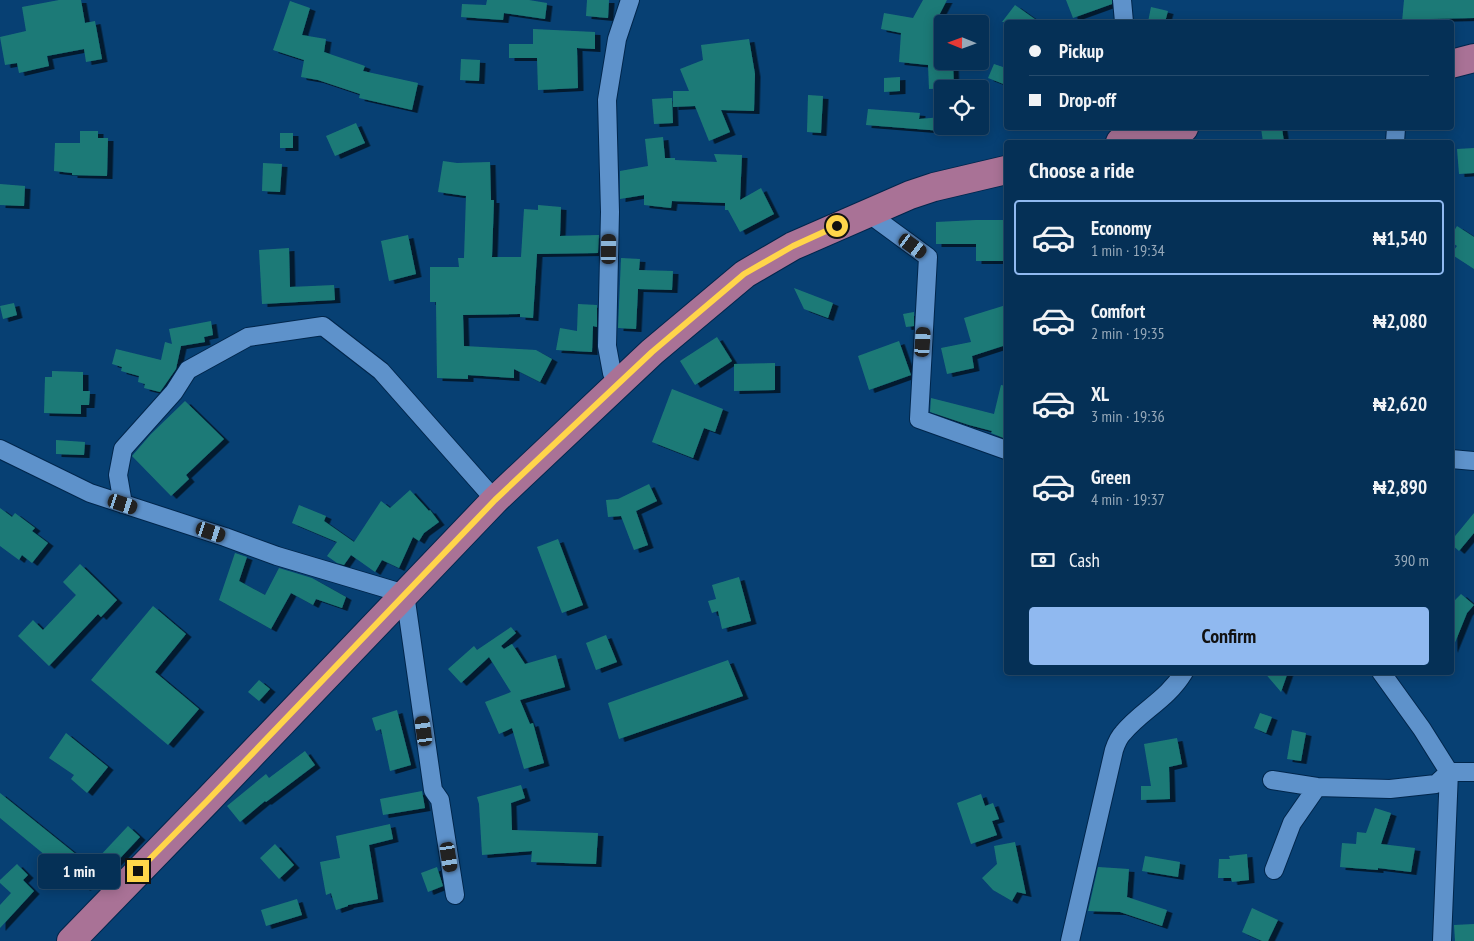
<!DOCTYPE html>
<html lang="en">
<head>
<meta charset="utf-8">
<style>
  :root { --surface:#053056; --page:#0e385c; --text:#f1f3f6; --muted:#97a9b9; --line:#264b6c; --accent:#90b9f0 }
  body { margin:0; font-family:"PT Sans Narrow",sans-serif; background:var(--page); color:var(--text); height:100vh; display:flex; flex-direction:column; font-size:19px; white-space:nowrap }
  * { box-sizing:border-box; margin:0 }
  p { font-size:16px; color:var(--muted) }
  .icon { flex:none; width:28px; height:28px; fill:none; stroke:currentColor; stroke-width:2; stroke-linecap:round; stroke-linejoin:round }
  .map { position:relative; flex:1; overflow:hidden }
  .details { position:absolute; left:1004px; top:140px; width:450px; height:535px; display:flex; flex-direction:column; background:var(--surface); border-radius:5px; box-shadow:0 2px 12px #0003,0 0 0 1px var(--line) }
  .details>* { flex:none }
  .guide { position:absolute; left:1004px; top:20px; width:450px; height:110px; border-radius:5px; box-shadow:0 2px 12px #0003,0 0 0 1px var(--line); display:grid; align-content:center; height:110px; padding:0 25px; background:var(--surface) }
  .needle { width:32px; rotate:271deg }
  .controls { position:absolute; left:934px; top:15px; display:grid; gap:10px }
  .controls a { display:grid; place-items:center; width:55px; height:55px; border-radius:5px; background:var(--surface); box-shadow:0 2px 12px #0003,0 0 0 1px var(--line); font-size:25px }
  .end { position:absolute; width:22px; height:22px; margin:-11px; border:6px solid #ffd54a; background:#111; box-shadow:0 0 0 2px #111 }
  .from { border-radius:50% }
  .bubble { position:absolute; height:35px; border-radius:5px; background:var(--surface); box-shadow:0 2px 12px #0003,0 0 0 1px var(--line); font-size:16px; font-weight:700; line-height:35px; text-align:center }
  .car { position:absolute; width:15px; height:30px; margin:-15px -8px; border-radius:6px; box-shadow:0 0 4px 1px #0007; background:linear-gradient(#222 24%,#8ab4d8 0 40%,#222 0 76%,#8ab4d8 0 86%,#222 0) }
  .guide b { display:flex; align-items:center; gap:18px; height:48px; font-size:19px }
  .guide b+b { border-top:1px solid var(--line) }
  .guide i { width:12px; height:12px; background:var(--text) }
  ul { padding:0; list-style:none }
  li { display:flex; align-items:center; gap:15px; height:75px; margin:0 10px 8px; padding:0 15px; border:2px solid transparent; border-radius:5px }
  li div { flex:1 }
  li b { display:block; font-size:19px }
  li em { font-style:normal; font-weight:700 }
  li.selected { border-color:var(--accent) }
  li>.icon { width:45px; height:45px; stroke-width:1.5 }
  h2 { padding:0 25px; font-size:22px; line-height:60px }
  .pay { display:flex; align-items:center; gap:12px; height:55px; padding:0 25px; font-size:19px }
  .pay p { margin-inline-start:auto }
  .action { display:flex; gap:10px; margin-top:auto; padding:10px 25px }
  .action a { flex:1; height:58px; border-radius:5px; background:var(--accent); color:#111; font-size:20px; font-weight:700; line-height:58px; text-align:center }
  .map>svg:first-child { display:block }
  .building { fill:#1e7a77; filter:url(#shadow) }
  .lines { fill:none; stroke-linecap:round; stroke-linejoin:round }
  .street-casing { stroke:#00264c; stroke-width:20 }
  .primary-casing { stroke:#00264c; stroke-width:30 }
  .street { stroke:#5e92cb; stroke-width:18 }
  .primary { stroke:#a97296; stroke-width:28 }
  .route { stroke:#ffd54a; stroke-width:6 }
</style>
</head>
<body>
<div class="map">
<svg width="1474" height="941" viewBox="0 0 1474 941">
  <defs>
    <filter id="shadow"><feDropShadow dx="5.5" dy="3" stdDeviation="0" flood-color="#0009"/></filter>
  </defs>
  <rect width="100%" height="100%" fill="#074073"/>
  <path class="building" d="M59,0H81L85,23L95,21L102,59L86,62L84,49L47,56L49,66L19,73L17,63L5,65L0,37L26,31L22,7Z
    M487,0H529L547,3L545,19L504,13L503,20L461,17L462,4L486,5Z
    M587,0H609L608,18L586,16Z
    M923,0H947L934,25H942V61H953L954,88L929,89L928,65L899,62L901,33L881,29L884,13L913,18Z
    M1066,0H1112V4L1073,18Z
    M1404,0H1474V18L1429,19V22H1402Z
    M290,1L310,8L302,35L326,39L324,52L365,66L363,71L418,83L412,110L359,98L360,94L318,80L301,77L304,60L273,50Z
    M1015,5L1039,22H1002Z
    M1151,7L1168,11L1165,22H1148Z
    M533,29L595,32V49L577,48L578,88L538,90L537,58H509V44H533Z
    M749,39L755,74L754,111L721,110L730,132L709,141L695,106L673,107V91H689L680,69L703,60L701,45Z
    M461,59L480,60L479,81L460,80Z
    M994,64L1006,68V85L988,78Z
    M900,77V91L884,92V78Z
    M808,95L823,96L821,133L807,132Z
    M672,98L673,123L654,124L652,99Z
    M868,109L920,113L919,119L942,117V131L866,125Z
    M356,123L365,143L335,156L326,136Z
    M1261,128H1282L1284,142H1263Z
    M80,131H98V138H108L107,176L72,175V173L54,171L55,143H80Z
    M280,133H293V148H280Z
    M663,137L665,158H675V160L717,162L714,154L742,155L740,200L761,188L774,214L740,232L728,210H725V203L672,201L671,208L644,205V195L620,199V171L648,166L645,139Z
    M1474,148V173L1459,174L1457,149Z
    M443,161L457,163L490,162L491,200H494L492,257H521L524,209L538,210V205L561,207L560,236L599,235L598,253L537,254L533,318L520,317V314L463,315L464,346L536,350L552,359L540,382L514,369V378L468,375V379L437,378L436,302H430V267H459L458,258H464L466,196L438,192Z
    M263,163L282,164L280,192L262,191Z
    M0,184L25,186L24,206L0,205Z
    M976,220H1006V261H976V244H936V222Z
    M1457,226L1474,237V269L1451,254L1457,246L1451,242V236Z
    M408,235L416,274L389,281L381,241Z
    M289,248L290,287L334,285L335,300L262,304L259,250Z
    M621,258L640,259L639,270L673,271L672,290L638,289L636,329L618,328Z
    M794,288L833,303L828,318L804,309Z
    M14,303L17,315L3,319L0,306Z
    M578,304L597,305V327L593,326L592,352L556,350L560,328L577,331Z
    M1006,305V345L972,356L974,368L947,374L941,348L971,342L964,318Z
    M914,312V326L906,327L903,314Z
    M211,321L213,335L204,337L205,342L181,346L176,369L160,392L144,388L145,384L138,382L139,376L121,371L122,367L112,364L116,349L161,360L165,342L172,344L169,329Z
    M717,337L732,361L695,385L680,361Z
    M899,341L911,375L869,390L858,356Z
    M775,363V390L734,391V364Z
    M52,371L83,372V391H90L89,405H81V414L44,413L45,377H52Z
    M1001,385L1006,386V439L991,433L992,431L969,425L930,412L931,398L994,414Z
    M672,389L723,409L715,432L704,428L693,458L652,442Z
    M185,401L224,439L186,475L189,479L171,496L132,456L151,434Z
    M56,440L85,442L84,455L56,454Z
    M649,484L657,501L636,511L648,545L634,550L621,516L608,517L606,500L618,499Z
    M410,490L429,511L430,510L439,522L424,533L419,541L413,537L399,568L382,560L375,572L351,555L344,565L337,563L327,556L337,542L292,523L299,505L326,516L324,521L354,542L381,501L390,508Z
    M0,508L12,517L15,513L35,528L32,531L48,543L32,563L22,555L19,560L0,546Z
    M1474,513V533L1459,551L1451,544V541Z
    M558,539L583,605L562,613L537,547Z
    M235,553L247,557L239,581L265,595L279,568L312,578L346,597L342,608L316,599L313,605L291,593L271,629L219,600Z
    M80,564L117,600L101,617L98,614L49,666L18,636L33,620L43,630L76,595L63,582Z
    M739,577L751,621L722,629L718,611L712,613L708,601L716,599L712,585Z
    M1461,594L1474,605L1467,613L1452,650L1451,604Z
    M153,606L186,634L155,672L199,709L168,745L91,680Z
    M511,627L516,633L501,646L504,649L512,644L525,664L556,655L565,687L520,700L530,724L533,723L544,763L524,769L512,728L499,734L485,702L511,692L489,657L461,683L448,669L474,646L477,650Z
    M606,635L617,662L596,670L586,643Z
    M728,660L743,696L619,739L608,703Z
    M1264,672H1288L1281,692Z
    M259,680L270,689L259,701L248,692Z
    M397,710L411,765L390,771L381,729L376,731L372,718Z
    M1260,713L1272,717L1266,733L1254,728Z
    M1292,730L1306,733L1301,761L1287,759Z
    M66,733L108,767L87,793L71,779L74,775L49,758Z
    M1177,738L1182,764L1169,767L1170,799L1141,800V786H1151L1144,744Z
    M305,751L315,765L266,802L265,801L240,822L227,806L266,774L269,778Z
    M521,785L525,798L511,803L512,830L598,833L596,864L531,862L532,851L482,855L479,804L477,797Z
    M422,791L425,808L383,815L380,799Z
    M0,793L98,872L85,888L0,818Z
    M981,794L985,806L993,803L999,819L992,821L997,835L971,844L957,803Z
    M1375,808L1391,813L1381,844L1415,848L1411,872L1378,868V870L1340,867L1342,843L1356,844L1357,832L1366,833Z
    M390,824L393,839L369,845L378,899L348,905V906L336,910L331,893L326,895L320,862L340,858L336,836Z
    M128,826L140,837L110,869L98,858Z
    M1015,842L1026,894L1017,892L1012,901L993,890L982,878L997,864L994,846Z
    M275,844L294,865L279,879L260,858Z
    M1247,854L1249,880L1232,882L1231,878H1218L1219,859H1230L1229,856Z
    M1145,856L1180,862L1178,877L1142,871Z
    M17,864L28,875L23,880L34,891L0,928V905L11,893L0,883V880Z
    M437,867L443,886L428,892L421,873Z
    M1098,867L1129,869L1127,897L1167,910L1162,926L1120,912L1088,911Z
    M297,899L302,915L266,926L261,910Z
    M1252,908L1278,920L1268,941H1262L1242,932Z
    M1474,924V941H1455L1454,925Z"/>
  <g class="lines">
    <defs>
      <path id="street" d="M1122,0L1124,22
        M1395,142L1396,128
        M868,213L928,257L919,419L1006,450
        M619,383L612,373L607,346L610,212L607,100L617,39L630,0
        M0,449L90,493L225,537L277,556L405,594L433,790L440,800L455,895
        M1451,459L1474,461
        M123,504L118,475L123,449L174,392L188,370L248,337L323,326L381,371L495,500
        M1381,672L1422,729L1449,772H1474
        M1272,780L1317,787L1390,789L1436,784L1449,772L1442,941
        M1274,870L1292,823L1317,787
        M1070,941L1114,750C1116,744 1119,737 1123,733C1142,710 1167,700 1184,672"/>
      <path id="primary" d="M1451,64L1474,58
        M1120,142L1184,128
        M71,941L207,801L495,500L652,352L745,274L793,246L910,195L934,187L1006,170"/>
    </defs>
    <use href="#street" class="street-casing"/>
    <use href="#primary" class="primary-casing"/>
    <use href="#street" class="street"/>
    <use href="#primary" class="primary"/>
  </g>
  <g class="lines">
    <path class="route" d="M138,871L207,801L495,500L652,352L744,274L793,246L837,226"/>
  </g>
</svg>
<div class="controls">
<a><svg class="needle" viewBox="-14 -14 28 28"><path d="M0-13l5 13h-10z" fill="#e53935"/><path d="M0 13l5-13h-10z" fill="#97a9b9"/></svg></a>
<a><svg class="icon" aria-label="locate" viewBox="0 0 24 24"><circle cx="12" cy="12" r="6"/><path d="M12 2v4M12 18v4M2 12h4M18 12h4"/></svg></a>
</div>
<i class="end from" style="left:837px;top:226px"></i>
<i class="end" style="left:138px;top:871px"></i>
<div class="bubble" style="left:38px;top:854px;width:82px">1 min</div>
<i class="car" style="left:913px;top:246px;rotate:126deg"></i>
<i class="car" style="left:609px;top:249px;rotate:1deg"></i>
<i class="car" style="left:923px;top:342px;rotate:4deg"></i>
<i class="car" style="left:123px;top:504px;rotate:108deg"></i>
<i class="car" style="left:211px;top:532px;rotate:108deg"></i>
<i class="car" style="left:424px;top:731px;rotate:352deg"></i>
<i class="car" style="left:449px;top:857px;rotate:171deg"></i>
<div class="guide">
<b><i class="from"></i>Pickup</b>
<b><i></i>Drop-off</b>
</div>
<section class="details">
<h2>Choose a ride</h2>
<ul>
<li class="selected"><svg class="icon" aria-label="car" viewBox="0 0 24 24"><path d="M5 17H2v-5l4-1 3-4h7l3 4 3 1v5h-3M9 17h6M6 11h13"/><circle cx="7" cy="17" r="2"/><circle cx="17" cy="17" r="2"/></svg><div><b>Economy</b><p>1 min · 19:34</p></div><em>₦1,540</em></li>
<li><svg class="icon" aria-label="car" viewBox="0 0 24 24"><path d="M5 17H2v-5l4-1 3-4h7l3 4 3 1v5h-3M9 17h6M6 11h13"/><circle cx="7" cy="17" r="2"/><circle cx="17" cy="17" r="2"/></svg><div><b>Comfort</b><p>2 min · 19:35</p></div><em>₦2,080</em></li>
<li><svg class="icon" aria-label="car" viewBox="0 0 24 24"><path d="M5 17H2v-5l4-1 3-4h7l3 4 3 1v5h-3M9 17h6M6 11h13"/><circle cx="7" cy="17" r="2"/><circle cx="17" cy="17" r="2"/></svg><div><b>XL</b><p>3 min · 19:36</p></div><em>₦2,620</em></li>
<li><svg class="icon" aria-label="car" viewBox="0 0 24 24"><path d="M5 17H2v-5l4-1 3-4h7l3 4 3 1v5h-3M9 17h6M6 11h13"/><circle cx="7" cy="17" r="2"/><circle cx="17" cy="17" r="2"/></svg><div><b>Green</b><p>4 min · 19:37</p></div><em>₦2,890</em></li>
</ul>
<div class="pay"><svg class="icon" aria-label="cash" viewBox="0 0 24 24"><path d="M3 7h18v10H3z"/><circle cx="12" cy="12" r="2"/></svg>Cash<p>390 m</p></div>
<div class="action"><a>Confirm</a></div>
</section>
</div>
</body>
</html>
